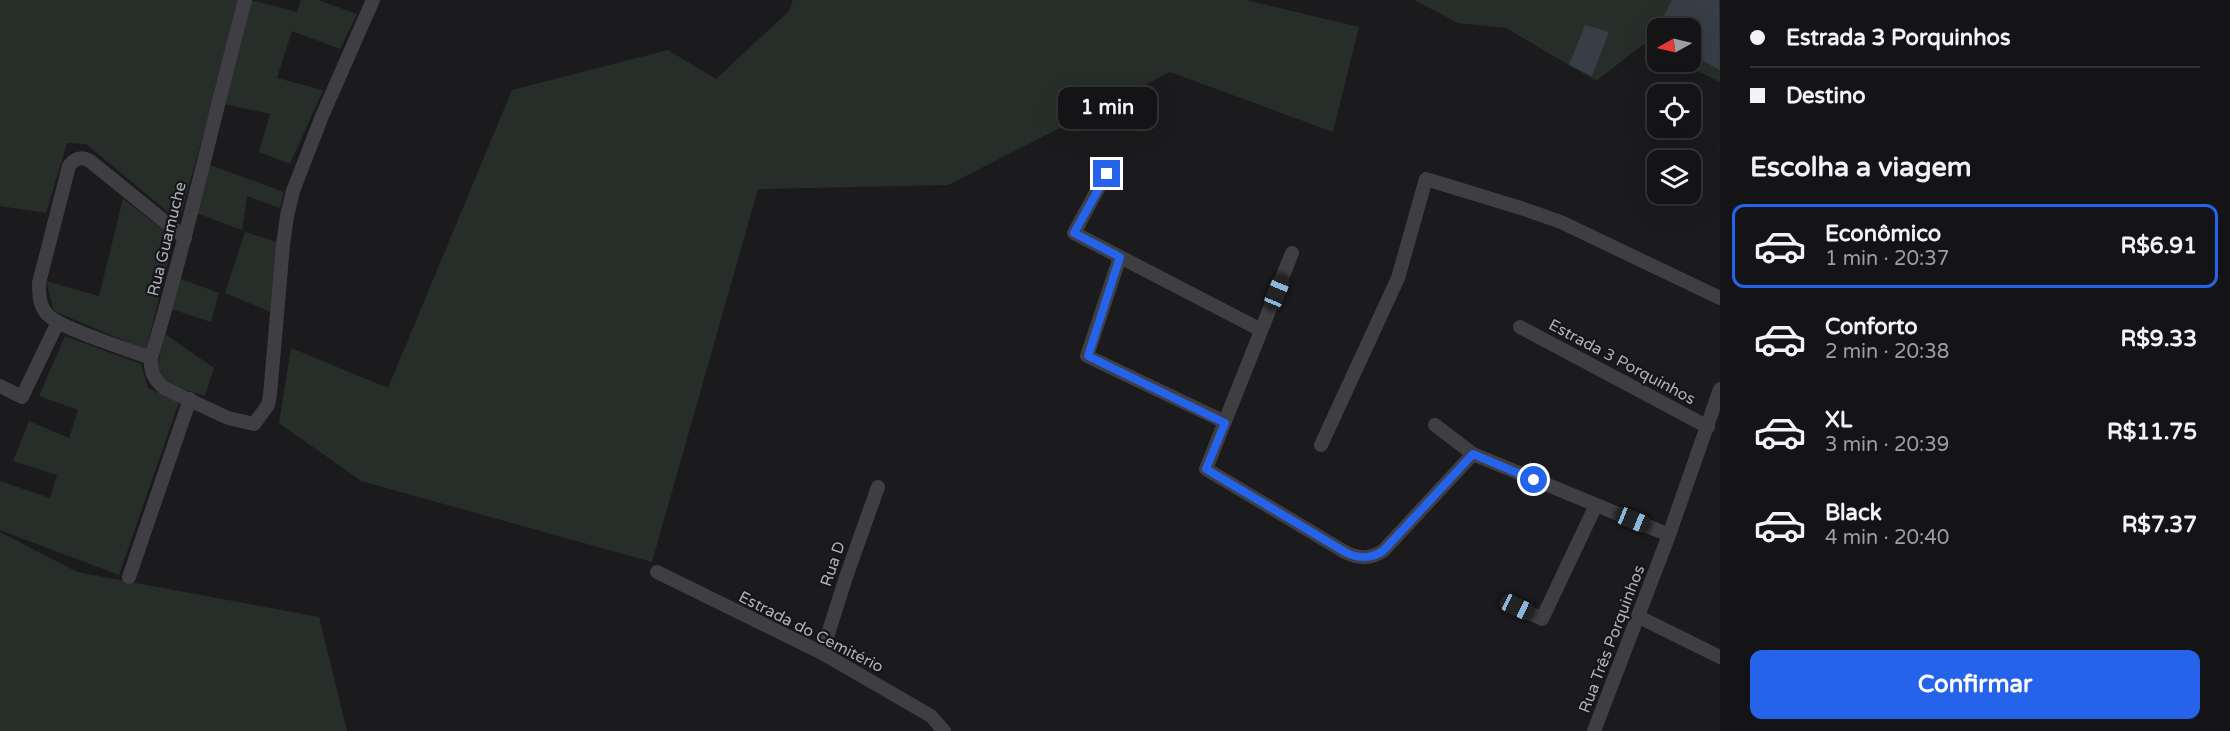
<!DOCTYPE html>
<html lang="pt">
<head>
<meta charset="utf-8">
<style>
  :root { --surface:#141416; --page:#212123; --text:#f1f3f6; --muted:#9d9ea1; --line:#333335; --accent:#2563eb }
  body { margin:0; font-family:"Varela Round",sans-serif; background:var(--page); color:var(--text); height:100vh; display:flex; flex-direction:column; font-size:22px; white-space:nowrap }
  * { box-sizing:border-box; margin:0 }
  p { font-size:20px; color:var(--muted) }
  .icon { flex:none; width:33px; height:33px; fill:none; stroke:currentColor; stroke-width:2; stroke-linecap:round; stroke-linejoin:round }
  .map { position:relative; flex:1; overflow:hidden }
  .details { display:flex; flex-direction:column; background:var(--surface); width:510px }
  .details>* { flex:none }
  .banner { display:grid; align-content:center; height:132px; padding:0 30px; background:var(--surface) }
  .needle { width:39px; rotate:262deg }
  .fabs { position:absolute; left:1647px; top:18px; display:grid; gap:12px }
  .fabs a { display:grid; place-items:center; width:54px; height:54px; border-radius:12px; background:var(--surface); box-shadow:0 6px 24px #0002,0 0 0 2px var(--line); font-size:30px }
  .end { position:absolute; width:27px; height:27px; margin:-14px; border:8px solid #2563eb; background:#fff; box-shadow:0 0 0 3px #fff }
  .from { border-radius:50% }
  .bubble { position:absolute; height:42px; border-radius:12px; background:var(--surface); box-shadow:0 6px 24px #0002,0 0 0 2px var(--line); font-size:20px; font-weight:700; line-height:42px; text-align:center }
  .car { position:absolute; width:18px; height:36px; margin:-18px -9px; border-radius:8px; box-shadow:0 0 4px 2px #0007; background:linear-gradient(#222 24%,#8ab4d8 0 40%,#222 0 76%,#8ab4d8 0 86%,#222 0) }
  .banner b { display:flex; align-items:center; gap:21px; height:57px; font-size:22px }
  .banner b+b { border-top:2px solid var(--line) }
  .banner i { width:15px; height:15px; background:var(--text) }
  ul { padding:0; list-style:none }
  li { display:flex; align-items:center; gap:18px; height:84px; margin:0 12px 9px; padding:0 18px; border:3px solid transparent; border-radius:12px }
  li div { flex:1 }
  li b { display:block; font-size:22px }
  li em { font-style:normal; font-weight:700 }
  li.current { border-color:var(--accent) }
  li>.icon { width:54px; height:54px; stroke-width:1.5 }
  h2 { padding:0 30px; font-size:27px; line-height:72px }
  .cta { display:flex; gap:12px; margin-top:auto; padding:12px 30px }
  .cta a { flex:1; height:69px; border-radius:12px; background:var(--accent); color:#fff; font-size:24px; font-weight:700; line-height:69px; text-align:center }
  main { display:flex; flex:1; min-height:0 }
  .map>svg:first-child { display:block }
  .green { fill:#272e29 }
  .water { fill:#373e45 }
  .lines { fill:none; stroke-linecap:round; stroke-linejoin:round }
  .minor { stroke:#3e3e43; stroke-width:14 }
  .route { stroke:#2563eb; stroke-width:8 }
  .labels { text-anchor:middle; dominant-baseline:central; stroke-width:4.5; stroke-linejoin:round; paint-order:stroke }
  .street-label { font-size:16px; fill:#afb1ba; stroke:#161618 }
</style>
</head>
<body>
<main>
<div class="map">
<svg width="1720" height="731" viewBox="0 0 1720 731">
  <rect width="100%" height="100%" fill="#1b1b1d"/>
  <path class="green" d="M0,0H241L179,221L86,144L67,143L46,213L0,206Z
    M251,0L297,12L301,0H318L357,14L340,49L292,31L277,78L323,90L290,164L259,152L270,114L224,104Z
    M793,0H1246L1359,27L1333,132L1170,72L948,185L758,189L652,562L361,481L279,423L291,348L388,388L512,90L668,50L716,79L789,11Z
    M1414,0H1720V82L1679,62H1690V28H1658L1657,51L1644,44L1596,81L1506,28L1458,23Z
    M210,165L284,192L280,208L247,196L242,230L196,213Z
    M123,199L174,238L146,350L54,311L46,281L99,296Z
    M245,232L277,242L271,312L225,293Z
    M181,279L219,293L211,322L171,309Z
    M165,334L214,368L205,396L165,383L157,368Z
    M65,336L141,364L148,388L179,402L119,575L0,530V481L50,498L57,475L13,461L29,421L69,438L78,410L39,396Z
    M0,532L77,572L319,617L347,731H0Z"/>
  <path class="water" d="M1672,0H1719L1720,70L1691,54L1690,28H1658L1657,37L1654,35Z
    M1585,25L1609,32L1592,76L1569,65Z"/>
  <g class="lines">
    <path class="minor" d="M245,0C213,119 187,240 151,358C150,372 154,379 164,388L228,418L254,424L268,405L270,395L283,245L287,216L293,191L322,116L373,0
      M1106,174L1074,233L1261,330
      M1292,253L1206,469L1345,552C1359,559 1370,559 1383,551L1473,454
      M1120,257L1087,356L1225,422
      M1520,327L1708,427
      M151,358C130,350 58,328 47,314C39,305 39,294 39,283L69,166C75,158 81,156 90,161L185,238
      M0,386L22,397L58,322
      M1435,425L1473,454L1669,535
      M1321,445L1398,278L1426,179L1524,209L1561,222L1720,298
      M657,572L822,653L931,716L944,731
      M129,577L190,399
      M1517,607L1542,619L1596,505
      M1639,617L1720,657
      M822,653L846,577L878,487
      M1594,731L1669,535L1720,389"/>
  </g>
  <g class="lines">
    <path class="route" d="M1107,174L1074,233L1120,257L1088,356L1225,423L1206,469L1345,552C1359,559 1370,559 1383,551L1473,454L1534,480"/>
  </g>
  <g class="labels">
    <g class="street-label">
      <text transform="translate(167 239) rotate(-76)">Rua Guamuche</text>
      <text transform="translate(1622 362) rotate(28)">Estrada 3 Porquinhos</text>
      <text transform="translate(833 564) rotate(-71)">Rua D</text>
      <text transform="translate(811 632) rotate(27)">Estrada do Cemitério</text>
      <text transform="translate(1612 639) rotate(-69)">Rua Três Porquinhos</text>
    </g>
  </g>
</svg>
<div class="fabs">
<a><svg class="needle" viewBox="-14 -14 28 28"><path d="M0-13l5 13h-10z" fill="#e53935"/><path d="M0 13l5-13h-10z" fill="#9d9ea1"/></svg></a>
<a><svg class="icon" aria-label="locate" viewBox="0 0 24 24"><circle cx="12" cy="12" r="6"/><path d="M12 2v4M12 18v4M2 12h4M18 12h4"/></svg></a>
<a><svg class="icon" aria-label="layers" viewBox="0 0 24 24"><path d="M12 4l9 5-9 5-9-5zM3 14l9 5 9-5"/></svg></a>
</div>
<i class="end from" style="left:1534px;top:480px"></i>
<i class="end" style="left:1107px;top:174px"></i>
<div class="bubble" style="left:1058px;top:87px;width:99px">1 min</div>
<i class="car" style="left:1277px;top:292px;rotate:22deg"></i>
<i class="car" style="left:1633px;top:520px;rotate:112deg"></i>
<i class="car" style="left:1517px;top:607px;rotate:115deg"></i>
</div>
<section class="details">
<div class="banner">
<b><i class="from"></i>Estrada 3 Porquinhos</b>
<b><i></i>Destino</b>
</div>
<h2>Escolha a viagem</h2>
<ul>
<li class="current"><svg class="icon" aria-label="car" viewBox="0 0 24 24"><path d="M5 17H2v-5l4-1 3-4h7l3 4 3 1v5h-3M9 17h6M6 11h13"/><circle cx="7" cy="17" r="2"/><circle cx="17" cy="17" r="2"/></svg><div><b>Econômico</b><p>1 min · 20:37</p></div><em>R$6.91</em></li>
<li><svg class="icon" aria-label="car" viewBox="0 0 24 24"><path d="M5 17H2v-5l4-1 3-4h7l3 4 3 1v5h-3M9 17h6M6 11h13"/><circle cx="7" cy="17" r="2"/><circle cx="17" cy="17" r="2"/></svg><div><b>Conforto</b><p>2 min · 20:38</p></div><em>R$9.33</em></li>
<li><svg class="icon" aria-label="car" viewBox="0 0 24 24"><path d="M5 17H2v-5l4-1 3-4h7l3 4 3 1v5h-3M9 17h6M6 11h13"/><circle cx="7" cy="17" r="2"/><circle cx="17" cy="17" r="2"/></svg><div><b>XL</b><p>3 min · 20:39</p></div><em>R$11.75</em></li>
<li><svg class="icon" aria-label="car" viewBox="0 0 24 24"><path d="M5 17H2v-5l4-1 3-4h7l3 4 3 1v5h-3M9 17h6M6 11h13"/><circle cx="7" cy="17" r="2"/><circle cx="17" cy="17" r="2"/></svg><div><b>Black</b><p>4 min · 20:40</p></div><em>R$7.37</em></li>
</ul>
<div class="cta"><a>Confirmar</a></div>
</section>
</main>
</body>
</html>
